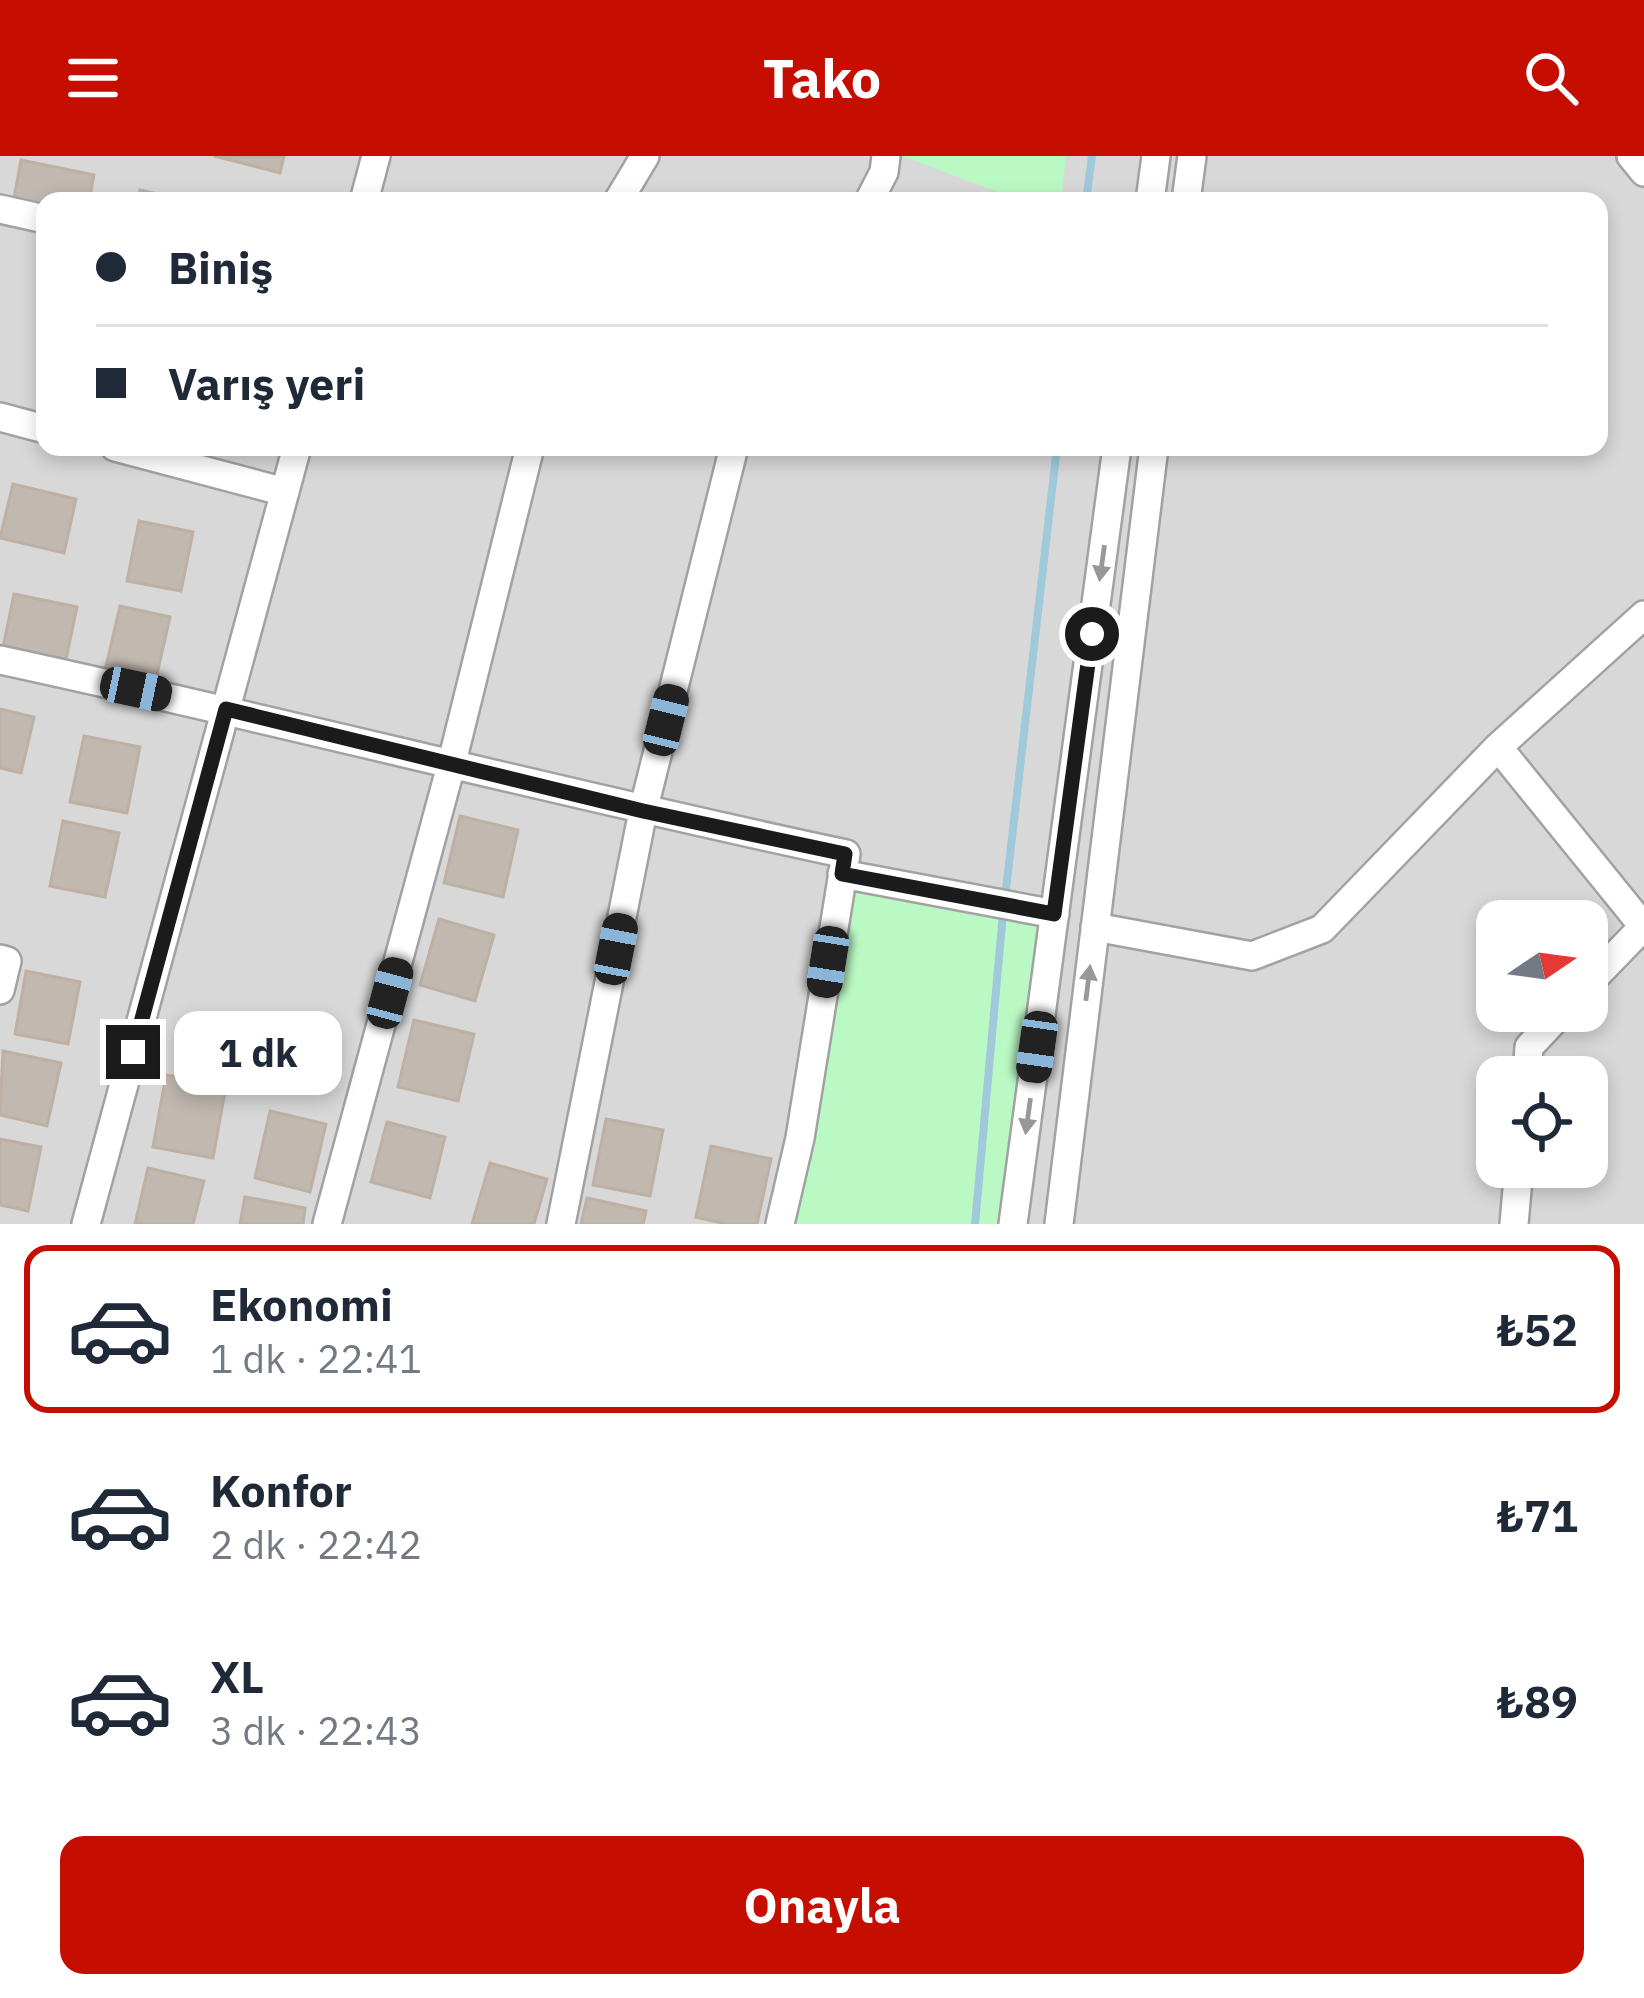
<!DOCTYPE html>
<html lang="tr">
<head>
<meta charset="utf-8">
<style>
  :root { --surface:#fff; --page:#f6f6f7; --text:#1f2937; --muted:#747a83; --line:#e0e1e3; --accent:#c50d00 }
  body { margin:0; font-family:"IBM Plex Sans",sans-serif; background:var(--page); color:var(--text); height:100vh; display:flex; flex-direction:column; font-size:45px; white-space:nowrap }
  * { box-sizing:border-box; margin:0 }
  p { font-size:39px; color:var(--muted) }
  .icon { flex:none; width:66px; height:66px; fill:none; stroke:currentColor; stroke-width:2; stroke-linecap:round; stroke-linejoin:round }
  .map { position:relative; height:1068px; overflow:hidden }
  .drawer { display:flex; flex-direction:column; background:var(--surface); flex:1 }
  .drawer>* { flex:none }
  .guide { position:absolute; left:36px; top:36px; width:1572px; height:264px; border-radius:24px; box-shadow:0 6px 18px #0003; display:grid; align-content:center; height:264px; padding:0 60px; background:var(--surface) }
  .needle { width:78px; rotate:77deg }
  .tools { position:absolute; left:1476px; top:744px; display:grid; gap:24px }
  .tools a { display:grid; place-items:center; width:132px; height:132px; border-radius:24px; background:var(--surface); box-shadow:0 6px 18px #0003; font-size:60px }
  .end { position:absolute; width:54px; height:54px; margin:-27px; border:15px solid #1b1b1b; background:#fff; box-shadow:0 0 0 6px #fff }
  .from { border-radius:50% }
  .bubble { position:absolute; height:84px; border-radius:24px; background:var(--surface); box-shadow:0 6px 18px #0003; font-size:39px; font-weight:800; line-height:84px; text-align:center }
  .car { position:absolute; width:36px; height:72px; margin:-36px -18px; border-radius:15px; box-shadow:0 0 9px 3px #0007; background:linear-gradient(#222 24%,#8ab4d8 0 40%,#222 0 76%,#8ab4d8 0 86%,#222 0) }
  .guide b { display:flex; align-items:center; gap:42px; height:114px; font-size:45px }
  .guide b+b { border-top:3px solid var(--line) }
  .guide i { width:30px; height:30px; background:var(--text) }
  ul { padding:21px 0 0; list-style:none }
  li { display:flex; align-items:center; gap:36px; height:168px; margin:0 24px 18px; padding:0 36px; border:6px solid transparent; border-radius:24px }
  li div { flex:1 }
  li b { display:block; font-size:45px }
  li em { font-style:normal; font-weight:800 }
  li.on { border-color:var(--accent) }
  li>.icon { width:108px; height:108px; stroke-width:1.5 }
  .primary-button { display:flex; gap:24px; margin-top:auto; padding:24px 60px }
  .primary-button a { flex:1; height:138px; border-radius:24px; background:var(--accent); color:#fff; font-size:48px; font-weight:800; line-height:138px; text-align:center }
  header { display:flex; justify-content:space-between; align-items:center; height:156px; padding:0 60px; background:var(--accent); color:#fff; font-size:54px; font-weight:800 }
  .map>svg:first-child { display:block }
  .residential { fill:#d9d8d8; fill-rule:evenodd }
  .park { fill:#bbf9c4 }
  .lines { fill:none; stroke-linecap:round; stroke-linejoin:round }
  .stream { stroke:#a0cadb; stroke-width:8 }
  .building { fill:#c1b8b0; stroke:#beb0a3; stroke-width:3 }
  .street-casing { stroke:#a2a2a2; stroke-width:32 }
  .street { stroke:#fff; stroke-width:27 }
  .oneway { fill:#989898 }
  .route { stroke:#1b1b1b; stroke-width:15 }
</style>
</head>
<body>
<header><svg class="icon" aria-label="menu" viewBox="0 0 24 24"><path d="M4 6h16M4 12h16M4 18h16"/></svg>Tako<svg class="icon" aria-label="search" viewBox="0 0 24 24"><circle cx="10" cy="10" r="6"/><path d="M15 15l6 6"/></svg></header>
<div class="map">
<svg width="1644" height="1068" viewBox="0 0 1644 1068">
  <rect width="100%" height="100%" fill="#ede9e0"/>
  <path class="residential" d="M0,0H1644V1068H0ZM45,45H1599V291H45ZM1497,765H1587V855H1497ZM1497,921H1587V1011H1497Z"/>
  <path class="park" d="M902,0H1066L1061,45H1021Z
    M853,720L1042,768L1001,1068H778Z"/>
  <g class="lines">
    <path class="stream" d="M1086,45L1092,0
      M1005,742L1057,291
      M975,1068L1003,757"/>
  </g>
  <path class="building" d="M214,0H284L280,17Z
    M21,4L94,19L89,45H45V60L12,53Z
    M140,34L190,45H138Z
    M13,328L76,343L64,397L0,382Z
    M139,365L193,376L181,435L127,425Z
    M14,438L77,451L65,508L2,496Z
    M120,450L170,461L155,527L105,515Z
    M0,553L34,561L21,617L0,612Z
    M84,580L140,591L127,657L70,646Z
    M460,660L518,674L503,741L444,727Z
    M63,665L119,677L105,741L50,730Z
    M439,763L494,779L475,845L420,829Z
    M26,815L80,826L68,888L15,878Z
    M414,864L474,878L458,945L398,931Z
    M3,895L61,907L47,970L0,959Z
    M166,919L226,930L213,1002L153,991Z
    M270,955L326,968L310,1036L255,1022Z
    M606,963L663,974L650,1040L593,1029Z
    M387,966L445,981L430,1042L371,1026Z
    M0,983L41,991L28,1055L0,1049Z
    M711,990L771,1003L757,1068H726L696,1061Z
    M490,1007L547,1023L534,1068H472Z
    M148,1012L204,1025L193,1068H135Z
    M245,1041L305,1052L303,1068H240Z
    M587,1042L646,1055L643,1068H581Z"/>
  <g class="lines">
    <defs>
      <path id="street" d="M1631,0L1644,16
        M364,45L376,0
        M618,45L645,0
        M869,45L884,16L886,0
        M1150,45L1156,0
        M1186,45L1192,0
        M0,53L45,63
        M0,261L45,273
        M115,291L285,336
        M0,504C283,565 563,638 846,698L800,982L780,1068
        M1498,591L1643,770
        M842,718L1055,758
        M1095,771L1252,800L1322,773L1498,591L1644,459
        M0,803L7,805L0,834
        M1587,829L1644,770
        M1527,921L1529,891L1563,855
        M86,1068L297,291
        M327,1068L452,606L530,291
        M561,1068L643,655L734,291
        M1013,1068L1117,291
        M1059,1068L1154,291
        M1514,1068L1519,1011"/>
    </defs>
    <use href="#street" class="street-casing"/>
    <use href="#street" class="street"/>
  </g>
  <defs><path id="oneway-solid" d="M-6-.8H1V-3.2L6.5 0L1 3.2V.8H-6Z" transform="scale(3)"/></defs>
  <g class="oneway">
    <use href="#oneway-solid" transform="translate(1102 407) rotate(98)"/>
    <use href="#oneway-solid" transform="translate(1088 827) rotate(-83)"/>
    <use href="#oneway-solid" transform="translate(1028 960) rotate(98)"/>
  </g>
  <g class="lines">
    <path class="route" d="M133,896L226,553L643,655L845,698L842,718L1054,758L1092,478"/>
  </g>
</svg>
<div class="tools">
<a><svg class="needle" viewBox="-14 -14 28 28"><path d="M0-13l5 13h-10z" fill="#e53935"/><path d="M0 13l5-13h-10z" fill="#747a83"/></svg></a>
<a><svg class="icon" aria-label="locate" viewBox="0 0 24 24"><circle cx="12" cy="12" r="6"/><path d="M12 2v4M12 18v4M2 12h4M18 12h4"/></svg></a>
</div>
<i class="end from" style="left:1092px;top:478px"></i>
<i class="end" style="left:133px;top:896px"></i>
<div class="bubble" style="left:174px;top:855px;width:168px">1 dk</div>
<i class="car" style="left:136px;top:533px;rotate:102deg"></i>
<i class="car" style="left:666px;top:564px;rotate:14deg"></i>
<i class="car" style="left:616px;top:793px;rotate:11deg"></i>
<i class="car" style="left:828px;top:806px;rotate:189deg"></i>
<i class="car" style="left:390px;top:837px;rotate:15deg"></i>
<i class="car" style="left:1037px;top:891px;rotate:188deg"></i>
<div class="guide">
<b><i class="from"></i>Biniş</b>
<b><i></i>Varış yeri</b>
</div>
</div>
<section class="drawer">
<ul>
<li class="on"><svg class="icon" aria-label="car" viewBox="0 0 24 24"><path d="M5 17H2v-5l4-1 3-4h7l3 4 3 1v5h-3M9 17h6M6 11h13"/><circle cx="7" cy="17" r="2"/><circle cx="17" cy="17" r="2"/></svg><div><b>Ekonomi</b><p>1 dk · 22:41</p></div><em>₺52</em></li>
<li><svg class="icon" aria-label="car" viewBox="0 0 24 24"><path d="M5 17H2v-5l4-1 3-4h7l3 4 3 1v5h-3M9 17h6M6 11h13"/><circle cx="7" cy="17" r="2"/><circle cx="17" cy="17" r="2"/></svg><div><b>Konfor</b><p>2 dk · 22:42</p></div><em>₺71</em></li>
<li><svg class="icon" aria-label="car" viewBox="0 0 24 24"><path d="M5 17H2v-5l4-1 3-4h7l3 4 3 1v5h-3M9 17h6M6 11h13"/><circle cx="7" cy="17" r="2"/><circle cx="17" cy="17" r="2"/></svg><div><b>XL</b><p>3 dk · 22:43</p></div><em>₺89</em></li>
</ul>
<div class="primary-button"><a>Onayla</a></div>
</section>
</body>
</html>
